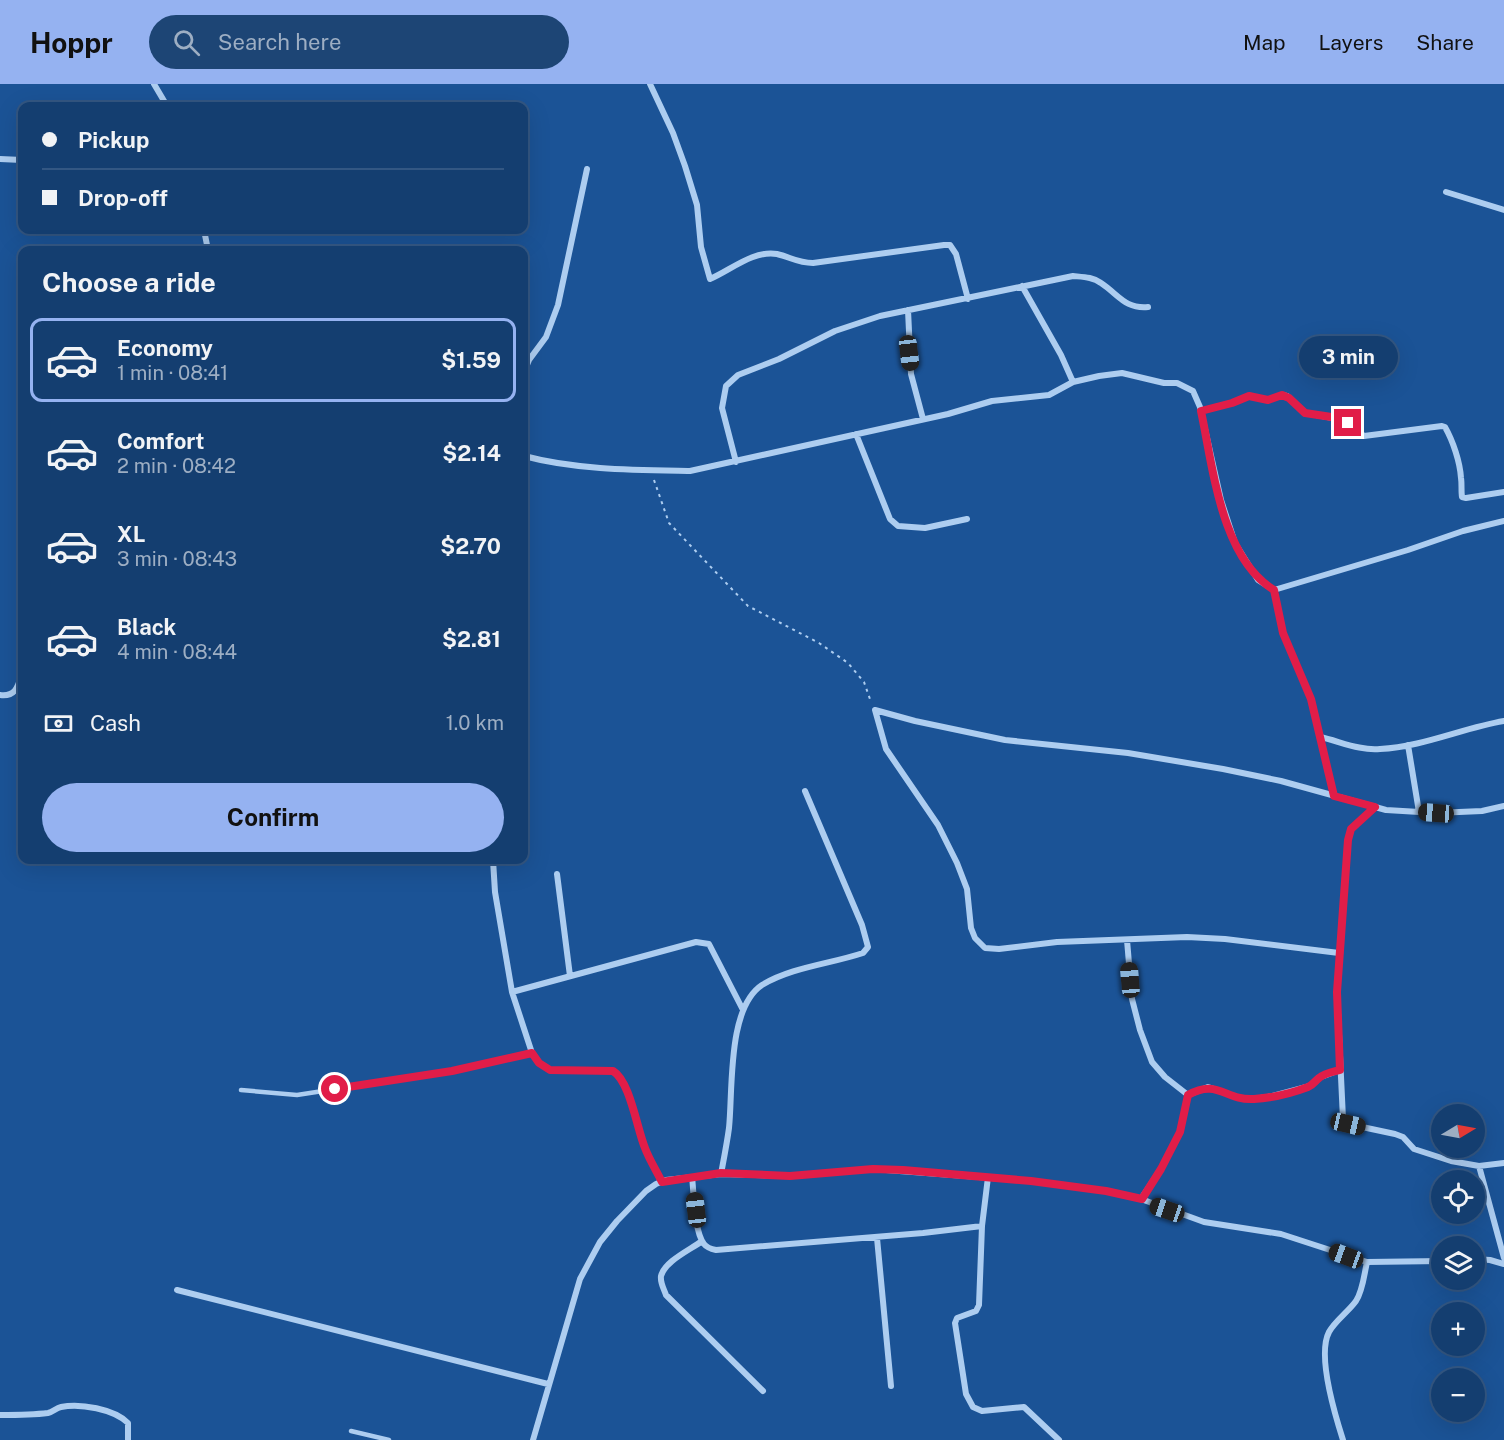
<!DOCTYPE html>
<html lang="en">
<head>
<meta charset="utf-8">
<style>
  :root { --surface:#143e70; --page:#1d4575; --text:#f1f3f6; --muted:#9daec3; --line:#335783; --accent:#95b2f1 }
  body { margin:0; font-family:"Public Sans",sans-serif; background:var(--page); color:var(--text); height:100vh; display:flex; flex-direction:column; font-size:22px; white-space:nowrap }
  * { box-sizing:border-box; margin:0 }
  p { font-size:20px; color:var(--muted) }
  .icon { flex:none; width:33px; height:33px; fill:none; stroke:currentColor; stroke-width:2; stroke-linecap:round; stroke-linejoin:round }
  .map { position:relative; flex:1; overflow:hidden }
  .sheet { position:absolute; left:18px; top:162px; width:510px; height:618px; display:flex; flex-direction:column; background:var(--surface); border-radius:12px; box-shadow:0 6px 24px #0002,0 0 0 2px var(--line) }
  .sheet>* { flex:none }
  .guide { position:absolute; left:18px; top:18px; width:510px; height:132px; border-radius:12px; box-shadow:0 6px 24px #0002,0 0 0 2px var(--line); display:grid; align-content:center; height:132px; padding:0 24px; background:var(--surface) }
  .needle { width:39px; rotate:80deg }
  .buttons { position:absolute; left:1431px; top:1020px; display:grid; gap:12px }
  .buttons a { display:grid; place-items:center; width:54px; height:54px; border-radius:50%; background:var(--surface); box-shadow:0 6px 24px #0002,0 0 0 2px var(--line); font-size:30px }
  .end { position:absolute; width:27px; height:27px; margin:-14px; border:8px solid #e11d48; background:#fff; box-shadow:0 0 0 3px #fff }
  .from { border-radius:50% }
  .bubble { position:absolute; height:42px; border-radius:21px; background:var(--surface); box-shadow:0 6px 24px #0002,0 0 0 2px var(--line); font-size:20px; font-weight:700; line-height:42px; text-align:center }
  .car { position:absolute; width:18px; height:36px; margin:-18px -9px; border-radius:8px; box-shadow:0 0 4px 2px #0007; background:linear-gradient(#222 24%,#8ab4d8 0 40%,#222 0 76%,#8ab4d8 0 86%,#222 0) }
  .guide b { display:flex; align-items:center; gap:21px; height:57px; font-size:22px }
  .guide b+b { border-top:2px solid var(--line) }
  .guide i { width:15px; height:15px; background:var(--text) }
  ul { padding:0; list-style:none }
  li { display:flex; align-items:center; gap:18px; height:84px; margin:0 12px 9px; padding:0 12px; border:3px solid transparent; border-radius:12px }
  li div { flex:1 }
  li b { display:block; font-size:22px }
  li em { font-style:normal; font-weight:700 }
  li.selected { border-color:var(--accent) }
  li>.icon { width:54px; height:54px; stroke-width:1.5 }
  h2 { padding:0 24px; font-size:27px; line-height:72px }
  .pay { display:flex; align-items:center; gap:15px; height:66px; padding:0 24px; font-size:22px }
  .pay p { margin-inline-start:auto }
  .cta { display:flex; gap:12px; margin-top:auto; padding:12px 24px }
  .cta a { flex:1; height:69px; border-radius:36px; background:var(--accent); color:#111; font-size:24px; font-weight:700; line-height:69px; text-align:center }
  header { display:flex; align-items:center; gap:36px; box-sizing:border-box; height:84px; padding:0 30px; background:var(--accent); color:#111 }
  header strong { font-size:28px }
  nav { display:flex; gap:33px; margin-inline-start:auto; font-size:21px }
  .search { width:420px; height:54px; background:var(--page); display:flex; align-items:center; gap:15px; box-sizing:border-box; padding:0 21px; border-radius:33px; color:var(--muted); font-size:22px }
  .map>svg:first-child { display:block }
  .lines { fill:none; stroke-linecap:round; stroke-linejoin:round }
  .path { stroke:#adcdf0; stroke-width:2; stroke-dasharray:3 4.5; stroke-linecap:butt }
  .lane { stroke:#adcdf0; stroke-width:4.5 }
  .street { stroke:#adcdf0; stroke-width:6 }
  .route { stroke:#e11d48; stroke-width:8 }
</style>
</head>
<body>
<header>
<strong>Hoppr</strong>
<div class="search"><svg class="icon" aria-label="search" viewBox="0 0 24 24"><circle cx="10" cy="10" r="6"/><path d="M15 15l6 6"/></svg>Search here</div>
<nav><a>Map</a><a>Layers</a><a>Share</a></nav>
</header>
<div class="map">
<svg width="1504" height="1356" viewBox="0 0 1504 1356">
  <rect width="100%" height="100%" fill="#1b5396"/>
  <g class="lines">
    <path class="path" d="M654,396L669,439L748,522L819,559L848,579L864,598L871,618"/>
    <path class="lane" d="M241,1006L297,1011L452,987L532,969
      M351,1347L389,1356"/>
    <path class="street" d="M154,0L167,22
      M650,0L673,49L685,82L697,121L701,163L710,195C731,186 753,166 777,170C790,173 798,179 813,179L944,161H950L956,170L968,215
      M0,75L22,76
      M1446,108L1504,126
      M204,146L208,166
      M1022,202L1061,271L1073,298
      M908,226L911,290L923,335
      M524,288L529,276L546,253L558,221L587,85
      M1201,327L1232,319L1249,312L1268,316L1282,311L1287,312L1305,329L1344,336L1364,352L1442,342L1445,343C1453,357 1460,378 1461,394C1462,400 1461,407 1462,413L1466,414L1504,408
      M856,350L890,435L898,442L925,444L967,435
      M524,372C576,386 636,386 690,387L948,330L992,317L1049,311L1073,298L1099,292L1122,289L1164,299H1177L1193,307L1200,323L1221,416L1235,459L1258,496L1274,506
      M736,378L722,324L726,302L738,291L779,275L835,247L880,232L1073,192C1083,193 1093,193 1101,199C1119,211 1125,225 1148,223
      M0,611C16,613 18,602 22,590
      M875,626L915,637L1005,656L1128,669L1223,685L1281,697L1386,726L1436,729L1482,727L1504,722
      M875,626L886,665L938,741L957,779L967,805L971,844L975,854L985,864L999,865L1057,858L1187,853L1225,855L1339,869
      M1320,653C1339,657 1360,667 1380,665C1422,663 1463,644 1504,637
      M1408,661L1419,728
      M1334,712L1311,615L1283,549L1274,506L1408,466L1463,447L1504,437
      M1375,723L1351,745L1348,756L1337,908L1343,1035L1348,1040L1395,1050L1403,1053L1414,1065L1451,1077L1479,1082L1504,1079
      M493,776L495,808L512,908L532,969L539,979L550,986L613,987C630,997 637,1045 645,1064C649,1075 656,1086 661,1097
      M557,790L570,892
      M1127,856L1132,915L1140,946L1152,978L1165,993L1188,1011
      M512,908L696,858L709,860L743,926
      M1479,1082L1504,1174
      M721,1090C724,1074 727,1059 729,1044C733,1006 727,924 762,901C792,883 830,880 863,869L868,863L862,841L805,707
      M692,1093C694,1109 694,1147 704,1160C707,1164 711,1165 716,1166L923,1149L982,1142
      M988,1093L982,1142L979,1221L976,1227L957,1234L955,1239L966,1310L973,1323L982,1327L1024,1323L1059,1356
      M1141,1115L1161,1085L1180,1048L1188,1011L1208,1003L1240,1014L1252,1015L1268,1013L1310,1002L1318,994L1340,986
      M877,1154L891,1302
      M702,1157C690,1166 665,1177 661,1192C660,1199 664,1205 666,1211L763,1307
      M1474,1175L1490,1176L1504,1180
      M177,1206L548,1300
      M0,1331C15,1331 32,1331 48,1329C53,1328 56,1324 61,1323C80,1319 114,1325 128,1339V1356
      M533,1356L580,1195L600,1158L617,1137L646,1107L656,1100L666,1096L721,1090L790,1092L873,1085L1031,1097L1106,1107L1141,1115L1204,1138L1281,1150L1367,1178L1442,1177
      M1343,1356C1335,1331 1317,1271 1329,1248C1335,1237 1348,1228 1356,1217C1363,1206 1364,1191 1367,1178"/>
  </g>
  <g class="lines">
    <path class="route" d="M335,1005L452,987L532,969L539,979L550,986L613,987C630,997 637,1045 645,1064C649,1075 656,1086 662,1098L721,1089L790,1092L873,1085L903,1086L1031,1097L1106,1107L1142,1115L1161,1085L1180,1048L1188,1011C1218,994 1225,1017 1254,1015C1271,1014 1292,1009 1308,1003C1313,1001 1315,997 1319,994C1325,989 1333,988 1340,986L1337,908L1348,756L1351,745L1375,723L1334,712L1311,615L1283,549L1274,506C1221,474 1213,383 1201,327L1232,319L1249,312L1268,316L1282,311L1289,314L1305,329L1338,334L1348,339"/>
  </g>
</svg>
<div class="buttons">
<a><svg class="needle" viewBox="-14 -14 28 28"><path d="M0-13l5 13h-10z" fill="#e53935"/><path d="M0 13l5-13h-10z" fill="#9daec3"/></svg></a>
<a><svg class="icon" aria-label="locate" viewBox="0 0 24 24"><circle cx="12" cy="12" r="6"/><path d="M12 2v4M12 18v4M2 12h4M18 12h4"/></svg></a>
<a><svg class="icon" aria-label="layers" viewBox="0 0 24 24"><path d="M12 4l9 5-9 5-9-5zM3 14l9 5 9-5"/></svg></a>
<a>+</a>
<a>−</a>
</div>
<i class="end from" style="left:335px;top:1005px"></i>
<i class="end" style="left:1348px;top:339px"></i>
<div class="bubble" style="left:1299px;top:252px;width:99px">3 min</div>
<i class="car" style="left:909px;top:269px;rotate:173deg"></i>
<i class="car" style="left:1436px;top:729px;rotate:274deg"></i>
<i class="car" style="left:1130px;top:896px;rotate:355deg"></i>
<i class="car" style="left:1348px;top:1040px;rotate:103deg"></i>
<i class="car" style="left:696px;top:1126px;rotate:353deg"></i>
<i class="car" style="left:1167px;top:1126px;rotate:289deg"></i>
<i class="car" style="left:1346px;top:1172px;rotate:290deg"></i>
<div class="guide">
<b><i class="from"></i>Pickup</b>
<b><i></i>Drop-off</b>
</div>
<section class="sheet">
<h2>Choose a ride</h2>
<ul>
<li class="selected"><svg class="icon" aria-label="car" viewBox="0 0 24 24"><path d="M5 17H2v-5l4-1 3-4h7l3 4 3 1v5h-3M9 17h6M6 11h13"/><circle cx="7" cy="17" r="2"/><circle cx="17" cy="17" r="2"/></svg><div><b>Economy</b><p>1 min · 08:41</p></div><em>$1.59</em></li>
<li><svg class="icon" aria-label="car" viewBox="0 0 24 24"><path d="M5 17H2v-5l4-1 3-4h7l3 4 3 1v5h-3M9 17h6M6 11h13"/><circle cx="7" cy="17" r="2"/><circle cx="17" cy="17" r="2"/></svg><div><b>Comfort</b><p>2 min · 08:42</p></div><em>$2.14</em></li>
<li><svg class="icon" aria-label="car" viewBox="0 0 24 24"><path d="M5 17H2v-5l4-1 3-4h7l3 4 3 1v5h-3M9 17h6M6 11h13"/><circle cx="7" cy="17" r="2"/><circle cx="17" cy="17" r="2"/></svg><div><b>XL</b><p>3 min · 08:43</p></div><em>$2.70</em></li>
<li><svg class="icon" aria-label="car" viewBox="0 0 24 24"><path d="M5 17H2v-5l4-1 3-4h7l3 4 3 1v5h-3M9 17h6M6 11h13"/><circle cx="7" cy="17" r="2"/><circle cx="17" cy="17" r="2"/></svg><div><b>Black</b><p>4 min · 08:44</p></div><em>$2.81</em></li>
</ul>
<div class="pay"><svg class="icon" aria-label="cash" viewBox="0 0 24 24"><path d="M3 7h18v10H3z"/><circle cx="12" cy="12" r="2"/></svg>Cash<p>1.0 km</p></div>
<div class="cta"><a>Confirm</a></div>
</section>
</div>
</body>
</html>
